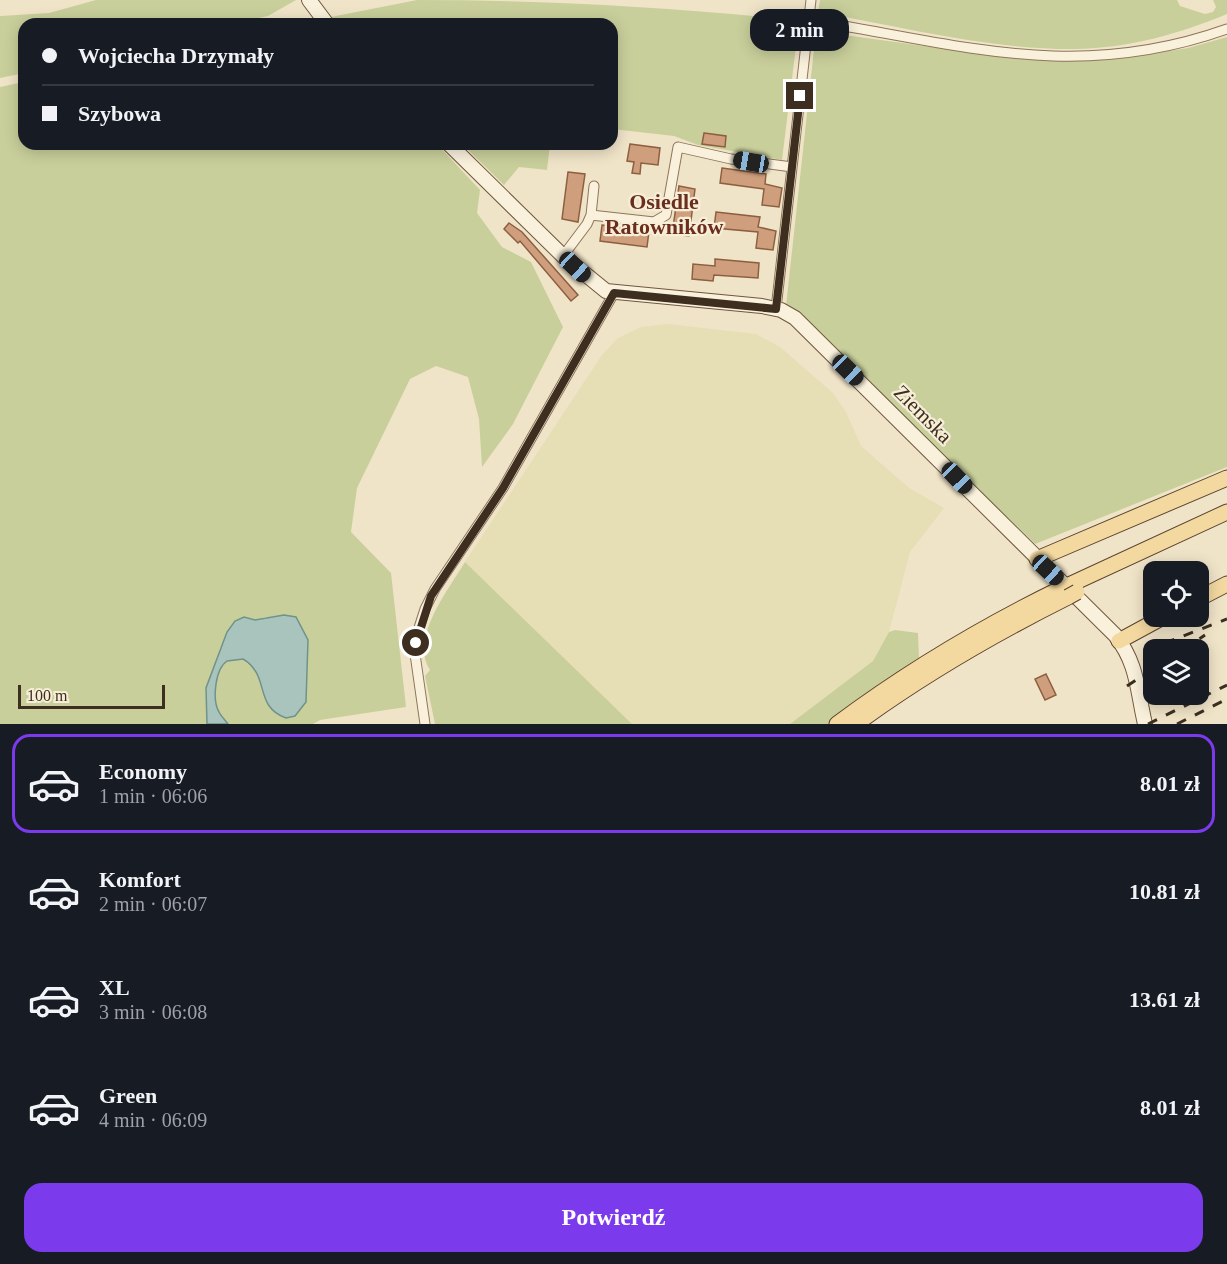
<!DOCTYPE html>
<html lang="pl">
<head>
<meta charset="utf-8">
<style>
  :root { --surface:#171b24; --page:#20242c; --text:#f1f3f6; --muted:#9ea1a6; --line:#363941; --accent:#7c3aed }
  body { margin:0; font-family:Georgia,serif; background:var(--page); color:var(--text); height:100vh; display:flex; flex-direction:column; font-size:22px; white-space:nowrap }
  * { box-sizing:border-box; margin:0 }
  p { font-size:20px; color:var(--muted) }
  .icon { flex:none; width:33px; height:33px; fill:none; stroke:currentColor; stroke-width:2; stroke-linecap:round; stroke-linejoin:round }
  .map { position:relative; height:724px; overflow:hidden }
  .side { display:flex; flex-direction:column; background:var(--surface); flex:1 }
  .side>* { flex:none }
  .guide { position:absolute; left:18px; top:18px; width:600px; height:132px; border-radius:18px; box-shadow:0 3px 15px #0003; display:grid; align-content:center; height:132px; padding:0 24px; background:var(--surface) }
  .controls { position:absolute; left:1143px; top:561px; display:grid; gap:12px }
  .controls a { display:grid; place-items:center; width:66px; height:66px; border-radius:12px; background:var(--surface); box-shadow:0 3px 15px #0003; font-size:30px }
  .scale { position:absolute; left:18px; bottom:15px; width:147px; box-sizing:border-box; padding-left:6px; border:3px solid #3d2e20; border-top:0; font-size:16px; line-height:21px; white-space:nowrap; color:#3d2e20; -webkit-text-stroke:4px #f7eed8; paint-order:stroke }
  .end { position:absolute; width:27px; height:27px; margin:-14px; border:8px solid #3d2e20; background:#fff; box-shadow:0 0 0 3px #fff }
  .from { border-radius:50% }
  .bubble { position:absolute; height:42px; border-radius:18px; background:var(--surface); box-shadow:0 3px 15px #0003; font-size:20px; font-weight:800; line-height:42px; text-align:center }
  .car { position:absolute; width:18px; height:36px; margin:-18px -9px; border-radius:8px; box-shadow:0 0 4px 2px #0007; background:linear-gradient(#222 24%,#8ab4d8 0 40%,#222 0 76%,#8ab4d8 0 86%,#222 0) }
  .guide b { display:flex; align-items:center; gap:21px; height:57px; font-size:22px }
  .guide b+b { border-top:2px solid var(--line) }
  .guide i { width:15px; height:15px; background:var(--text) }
  ul { padding:10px 0 0; list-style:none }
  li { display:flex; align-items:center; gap:18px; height:99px; margin:0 12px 9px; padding:0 12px; border:3px solid transparent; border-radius:18px }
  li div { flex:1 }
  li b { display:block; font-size:22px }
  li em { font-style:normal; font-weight:800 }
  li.current { border-color:var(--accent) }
  li>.icon { width:54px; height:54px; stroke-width:1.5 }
  .action { display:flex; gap:12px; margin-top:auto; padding:12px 24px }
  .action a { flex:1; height:69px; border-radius:18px; background:var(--accent); color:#fff; font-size:24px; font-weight:800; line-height:69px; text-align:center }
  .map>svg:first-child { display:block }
  .farmland { fill:#e6deb5 }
  .green { fill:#c9cf9b }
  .water { fill:#a9c4bc; stroke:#6f938a; stroke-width:1.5 }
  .building { fill:#cf9f7d; stroke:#8d5f41; stroke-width:1.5 }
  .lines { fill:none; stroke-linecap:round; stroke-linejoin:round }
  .street-casing { stroke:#8d765c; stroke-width:11 }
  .secondary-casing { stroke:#6f573f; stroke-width:16 }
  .primary-casing { stroke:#5b4430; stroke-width:17 }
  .street { stroke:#faf1dc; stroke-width:9 }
  .secondary { stroke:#faf1dc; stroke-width:14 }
  .primary { stroke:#f3d9a0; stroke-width:15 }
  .rail { stroke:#3d2e20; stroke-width:3; stroke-dasharray:10 10; stroke-linecap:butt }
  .primary-bridge-casing { stroke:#5b4430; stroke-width:17; stroke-linecap:butt }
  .primary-bridge { stroke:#f3d9a0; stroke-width:15 }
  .route { stroke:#3d2e20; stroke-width:8 }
  .labels { text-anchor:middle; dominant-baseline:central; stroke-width:4.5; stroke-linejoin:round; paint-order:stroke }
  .street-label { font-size:21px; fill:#3d2e20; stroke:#f7eed8 }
  .neighbourhood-label { font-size:22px; font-weight:bold; fill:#6b2e1e; stroke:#f7eed8 }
</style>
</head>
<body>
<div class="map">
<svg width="1227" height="724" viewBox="0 0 1227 724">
  <rect width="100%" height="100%" fill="#f0e4c8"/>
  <path class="farmland" d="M668,324L756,334L780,347L833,393L846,412L861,446L909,488L944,508L910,552L889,632L873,661L790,724H632L465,562L602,355L618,338L641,327Z"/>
  <path class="green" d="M96,0H296L268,16L250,20L248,24H24V73L0,78V16L49,13Z
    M417,0C544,0 669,7 795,20L799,22L782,160L698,145L674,136L612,129V24H338L331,17Z
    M820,0H1177L1180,6L1205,14L1213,12L1216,7L1213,0H1227V14C1179,34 1129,48 1076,49C990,50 903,27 818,12Z
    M816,31L989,55L1067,61L1156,53L1188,48L1227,37V467L1035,544L786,306Z
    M24,82V144H437L480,190L477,213L502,247L531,262L563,327L513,424L482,467L479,419L468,377L436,366L410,379L357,488L351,532L391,573L406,707L320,720L313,724H228C225,720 221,716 219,712C212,700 215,669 227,661L242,659L258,672L262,689L306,702L308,640L266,617L255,620L243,617L206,688L207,724H0V87Z
    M462,144H550L547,170L519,167L504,185Z
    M465,562L632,724H435L425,676L430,670C409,639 449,589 465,562Z
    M895,630L918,633L919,659L879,684L829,724H790L873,661L889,632Z"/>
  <path class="water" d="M284,615L296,617L308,640L306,702L295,716L286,718C253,706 271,676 243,659L227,661C215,669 212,700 219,712C221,716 225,720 228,724H207L206,688L227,632L235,621L244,617L255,620Z"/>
  <path class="building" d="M704,133L726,136L725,147L702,144Z
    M630,144L660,148L658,165L641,163L640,174L632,173L634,162L627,161Z
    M722,168L766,174L765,184L782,188L779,207L762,205L764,189L720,183Z
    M568,172L585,174L578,222L562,219Z
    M679,186L695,189L689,236L672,234Z
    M716,212L760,217L758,227L776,231L773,250L756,248L758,232L714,228Z
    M509,223L522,232L578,295L571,301L520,241L518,243L504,229Z
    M602,225L649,231L647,247L600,241Z
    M715,259L759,263L758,278L714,275L713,281L692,279L693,264L715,266Z
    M1046,674L1056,695L1045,700L1035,679Z"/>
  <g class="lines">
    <defs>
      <path id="street" d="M809,20C959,44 1076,83 1227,29
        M591,215L594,186
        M563,256L587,224L591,215L654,222L666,215L678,147L731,159L792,167
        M776,309L811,0
        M425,724L415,654L417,634L425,609L435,589L503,488L614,293"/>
      <path id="secondary" d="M309,0L327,24
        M449,144L563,256L606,291L762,306L781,310L795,318L1115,635C1138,664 1137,690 1145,724"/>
      <path id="primary" d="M1037,559L1227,478
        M1069,585L1227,512
        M1198,599L1227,584
        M1119,641L1165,616
        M837,724C907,672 982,627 1060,589
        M856,724C923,675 994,634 1068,597"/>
    </defs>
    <use href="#street" class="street-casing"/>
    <use href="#secondary" class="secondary-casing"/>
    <use href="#primary" class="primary-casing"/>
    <use href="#street" class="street"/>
    <use href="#secondary" class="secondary"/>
    <use href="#primary" class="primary"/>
    <path class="rail" d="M1165,643L1227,619
      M1183,650L1205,635
      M1127,686L1154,668
      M1148,724L1227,685
      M1177,724L1227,699"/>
    <defs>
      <path id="primary-bridge" d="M1068,597L1077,592"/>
    </defs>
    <use href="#primary-bridge" class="primary-bridge-casing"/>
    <use href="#primary-bridge" class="primary-bridge"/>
  </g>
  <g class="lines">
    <path class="route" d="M416,643L431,596L503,488L614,293L776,309L800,96"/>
  </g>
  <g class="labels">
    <g class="street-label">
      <text transform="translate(923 414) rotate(45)">Ziemska</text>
    </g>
    <g class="neighbourhood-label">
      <text x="664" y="201">Osiedle<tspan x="664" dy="25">Ratowników</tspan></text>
    </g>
  </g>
</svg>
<div class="controls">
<a><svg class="icon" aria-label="locate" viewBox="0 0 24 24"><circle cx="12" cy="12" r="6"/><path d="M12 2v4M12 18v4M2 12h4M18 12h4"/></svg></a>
<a><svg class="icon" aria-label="layers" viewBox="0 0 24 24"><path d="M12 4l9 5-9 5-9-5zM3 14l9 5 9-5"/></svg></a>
</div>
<div class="scale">100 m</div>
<i class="end from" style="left:416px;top:643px"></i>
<i class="end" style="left:800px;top:96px"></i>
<div class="bubble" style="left:750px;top:9px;width:99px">2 min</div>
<i class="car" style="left:751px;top:162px;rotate:280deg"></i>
<i class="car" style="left:575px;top:267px;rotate:133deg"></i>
<i class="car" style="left:848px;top:370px;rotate:134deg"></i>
<i class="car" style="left:957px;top:478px;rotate:136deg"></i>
<i class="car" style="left:1048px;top:570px;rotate:133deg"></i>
<div class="guide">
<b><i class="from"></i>Wojciecha Drzymały</b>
<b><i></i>Szybowa</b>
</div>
</div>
<section class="side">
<ul>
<li class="current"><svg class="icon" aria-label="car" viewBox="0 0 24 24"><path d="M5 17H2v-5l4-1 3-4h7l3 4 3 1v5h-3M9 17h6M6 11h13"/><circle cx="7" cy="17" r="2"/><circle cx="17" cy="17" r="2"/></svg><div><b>Economy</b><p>1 min · 06:06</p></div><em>8.01 zł</em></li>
<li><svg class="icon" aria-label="car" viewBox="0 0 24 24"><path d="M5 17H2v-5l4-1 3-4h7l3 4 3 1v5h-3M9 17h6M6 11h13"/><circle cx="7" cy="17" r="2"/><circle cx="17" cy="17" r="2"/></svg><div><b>Komfort</b><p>2 min · 06:07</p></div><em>10.81 zł</em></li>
<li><svg class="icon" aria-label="car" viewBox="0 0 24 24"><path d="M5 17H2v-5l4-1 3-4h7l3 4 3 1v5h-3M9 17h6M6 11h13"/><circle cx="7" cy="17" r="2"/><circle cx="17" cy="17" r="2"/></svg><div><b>XL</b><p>3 min · 06:08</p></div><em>13.61 zł</em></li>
<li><svg class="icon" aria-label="car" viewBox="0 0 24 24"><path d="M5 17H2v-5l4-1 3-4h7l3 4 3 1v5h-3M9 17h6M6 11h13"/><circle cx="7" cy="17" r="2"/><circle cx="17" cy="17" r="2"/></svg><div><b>Green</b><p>4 min · 06:09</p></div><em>8.01 zł</em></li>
</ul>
<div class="action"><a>Potwierdź</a></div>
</section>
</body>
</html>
